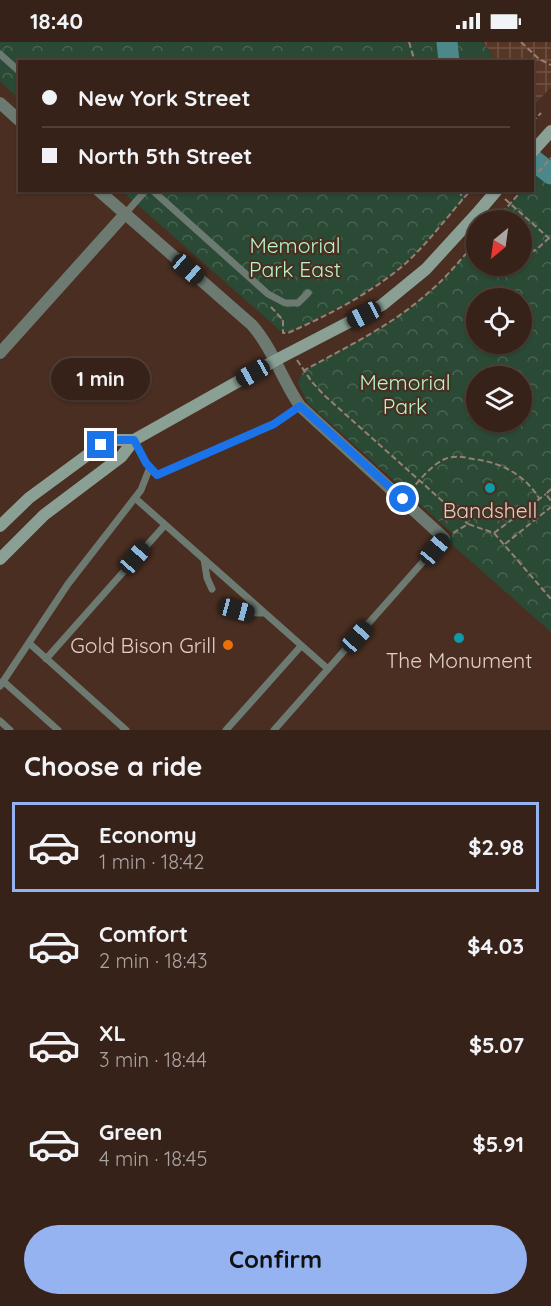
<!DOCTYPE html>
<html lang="en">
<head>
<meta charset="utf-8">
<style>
  :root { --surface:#372219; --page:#422f26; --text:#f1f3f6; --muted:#aaa4a2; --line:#513f38; --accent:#95b2f1 }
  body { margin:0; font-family:Quicksand,sans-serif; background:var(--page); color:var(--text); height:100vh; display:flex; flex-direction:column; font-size:22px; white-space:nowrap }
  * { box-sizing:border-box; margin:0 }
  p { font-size:20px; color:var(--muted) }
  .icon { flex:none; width:33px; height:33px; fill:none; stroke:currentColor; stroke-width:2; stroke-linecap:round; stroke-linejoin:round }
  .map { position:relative; height:688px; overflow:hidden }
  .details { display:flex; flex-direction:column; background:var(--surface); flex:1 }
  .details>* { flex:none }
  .guide { position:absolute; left:18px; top:18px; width:516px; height:132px; border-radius:0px; box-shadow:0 2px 4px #0004,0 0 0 2px var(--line); display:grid; align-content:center; height:132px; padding:0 24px; background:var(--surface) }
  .needle { width:39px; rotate:209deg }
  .tools { position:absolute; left:466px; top:168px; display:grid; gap:12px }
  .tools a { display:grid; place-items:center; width:66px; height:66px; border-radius:50%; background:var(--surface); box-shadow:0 2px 4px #0004,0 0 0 2px var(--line); font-size:30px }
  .end { position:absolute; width:27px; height:27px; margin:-14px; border:8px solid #1a73e8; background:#fff; box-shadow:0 0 0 3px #fff }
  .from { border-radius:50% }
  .bubble { position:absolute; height:42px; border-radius:21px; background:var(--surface); box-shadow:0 2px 4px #0004,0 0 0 2px var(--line); font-size:20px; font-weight:700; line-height:42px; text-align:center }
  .car { position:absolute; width:18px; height:36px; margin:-18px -9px; border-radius:8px; box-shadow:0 0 4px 2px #0007; background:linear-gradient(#222 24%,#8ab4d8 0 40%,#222 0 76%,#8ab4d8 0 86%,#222 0) }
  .guide b { display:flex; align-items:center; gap:21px; height:57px; font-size:22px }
  .guide b+b { border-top:2px solid var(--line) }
  .guide i { width:15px; height:15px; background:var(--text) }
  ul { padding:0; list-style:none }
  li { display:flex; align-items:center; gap:18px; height:90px; margin:0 12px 9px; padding:0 12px; border:3px solid transparent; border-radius:0px }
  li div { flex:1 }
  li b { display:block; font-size:22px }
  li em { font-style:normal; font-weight:700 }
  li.on { border-color:var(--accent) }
  li>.icon { width:54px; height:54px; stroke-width:1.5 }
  h2 { padding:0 24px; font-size:27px; line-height:72px }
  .action { display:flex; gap:12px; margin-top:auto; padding:12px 24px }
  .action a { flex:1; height:69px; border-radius:36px; background:var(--accent); color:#111; font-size:24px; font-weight:700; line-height:69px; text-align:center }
  .status { display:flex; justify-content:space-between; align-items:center; height:42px; padding:0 30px; background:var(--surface); direction:ltr }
  .status svg { height:16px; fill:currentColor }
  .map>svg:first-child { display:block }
  .industrial { fill:url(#industrial-grid) }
  .forest { fill:url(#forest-crowns); fill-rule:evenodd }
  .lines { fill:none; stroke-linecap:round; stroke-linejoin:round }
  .river { stroke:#4c8789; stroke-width:21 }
  .path { stroke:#968075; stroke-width:2; stroke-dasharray:6 3; stroke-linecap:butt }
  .service { stroke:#6c7a72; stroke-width:7 }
  .minor { stroke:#6c7a72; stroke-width:12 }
  .secondary { stroke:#8aa094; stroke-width:12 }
  .path-bridge { stroke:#968075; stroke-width:2; stroke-dasharray:6 3; stroke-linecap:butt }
  .secondary-bridge { stroke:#8aa094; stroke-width:12 }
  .route { stroke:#1a73e8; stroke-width:8 }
  .culture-dot { fill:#0f9aa8; stroke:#492e21; stroke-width:2 }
  .food-dot { fill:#e8710a; stroke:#492e21; stroke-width:2 }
  .labels { text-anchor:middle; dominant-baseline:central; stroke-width:4.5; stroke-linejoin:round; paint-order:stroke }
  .park-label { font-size:21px; fill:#b4f6c8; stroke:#492e21 }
  .poi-label { font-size:21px; fill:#e0cec6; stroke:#492e21 }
</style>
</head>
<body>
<div class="status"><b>18:40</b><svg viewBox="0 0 49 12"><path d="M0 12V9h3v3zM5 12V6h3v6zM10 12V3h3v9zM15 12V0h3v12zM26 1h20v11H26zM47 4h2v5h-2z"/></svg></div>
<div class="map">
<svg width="551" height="688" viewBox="0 0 551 688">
  <defs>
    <pattern id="industrial-grid" width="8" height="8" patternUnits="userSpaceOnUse" patternTransform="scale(1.5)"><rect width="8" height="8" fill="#583626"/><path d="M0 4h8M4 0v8" fill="none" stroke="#705244"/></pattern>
    <pattern id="forest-crowns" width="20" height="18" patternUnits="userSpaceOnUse" patternTransform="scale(1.5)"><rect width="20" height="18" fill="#2a4a35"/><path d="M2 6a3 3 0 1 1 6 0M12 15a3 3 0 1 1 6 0" fill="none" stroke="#496351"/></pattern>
  </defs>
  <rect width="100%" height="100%" fill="#492e21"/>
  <path class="industrial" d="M483,0H551V45L536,61L533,59L532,20L497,19Z"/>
  <path class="forest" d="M0,0H482L497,19L20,20L19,57L0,39Z
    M551,116V590L449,500L452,491L308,361L298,341L303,329C346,305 393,283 429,250C447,235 462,216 477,199V224H522V178H495L522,149L532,148L533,137ZM522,256V302H477V256ZM522,334V380H477V334Z
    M122,149H471L417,210L394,230L353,258L294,288L283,291Z"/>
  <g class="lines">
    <path class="river" d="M447,0L449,20
      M532,117L551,132"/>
    <path class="path" d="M409,0L415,20
      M521,0L539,17L551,23
      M532,80L541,71
      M532,137L551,116
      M460,148L462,158
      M505,157L551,198
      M495,178H496
      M522,213L536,208L549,196
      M271,265L283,278V291H288C329,273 373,250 406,221C430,199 449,172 471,148
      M297,318L312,340L325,354L468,482
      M303,329C346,305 393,283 429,250C447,235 462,216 477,199
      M551,447L546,452L551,459
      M410,449C420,438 431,423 445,417C454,413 463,415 473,417C500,420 524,432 539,456
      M453,491L468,482L494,491L551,557
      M494,491L546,452
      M505,502L551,465"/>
    <path class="service" d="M0,12L20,30
      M152,148L268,252L285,261H298L308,251
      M125,172L146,148
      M134,398L146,421L157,433L274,382L300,364
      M135,456L328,627
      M204,517L207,536L212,547
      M229,562C241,570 251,571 264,571
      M29,601L126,688
      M46,617L165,483
      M3,639L58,688
      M0,644L68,542L141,448L150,425
      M0,679L10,688
      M226,688L301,604
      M274,688L444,496"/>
    <path class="minor" d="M0,61L20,79
      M98,148L252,283C273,307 282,338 300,364L444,496
      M0,311L125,172"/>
    <path class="secondary" d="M532,110L551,89
      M0,484L29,456L101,403L113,398H134
      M0,517L44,473L121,415L134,398L276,318L382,263L426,227L480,168"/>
    <path class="path-bridge" d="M496,178L522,148"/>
    <path class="secondary-bridge" d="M480,168L497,148"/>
  </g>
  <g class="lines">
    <path class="route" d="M101,403L113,398H134L146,421L157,433L274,382L300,364L403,457"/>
  </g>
  <g class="culture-dot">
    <circle cx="490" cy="446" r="6"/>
    <circle cx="459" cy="596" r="6"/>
  </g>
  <circle class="food-dot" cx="228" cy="603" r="6"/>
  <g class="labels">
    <g class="park-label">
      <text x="295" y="203">Memorial<tspan x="295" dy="24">Park East</tspan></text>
      <text x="405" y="340">Memorial<tspan x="405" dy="24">Park</tspan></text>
    </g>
    <g class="poi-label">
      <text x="490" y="468">Bandshell</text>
      <text x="216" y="603" text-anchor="end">Gold Bison Grill</text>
      <text x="459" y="618">The Monument</text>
    </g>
  </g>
</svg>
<div class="tools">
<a><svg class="needle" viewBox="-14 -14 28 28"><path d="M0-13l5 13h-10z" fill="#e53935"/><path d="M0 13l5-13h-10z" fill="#aaa4a2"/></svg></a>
<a><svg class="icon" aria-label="locate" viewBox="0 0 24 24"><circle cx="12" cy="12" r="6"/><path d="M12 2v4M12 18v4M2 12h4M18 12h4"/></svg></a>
<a><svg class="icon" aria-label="layers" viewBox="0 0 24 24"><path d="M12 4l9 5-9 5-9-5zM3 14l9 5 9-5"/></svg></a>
</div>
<i class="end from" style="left:403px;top:457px"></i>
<i class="end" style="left:101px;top:403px"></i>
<div class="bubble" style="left:51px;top:316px;width:99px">1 min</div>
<i class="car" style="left:188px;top:227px;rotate:131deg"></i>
<i class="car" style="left:364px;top:273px;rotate:242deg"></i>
<i class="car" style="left:253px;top:331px;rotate:241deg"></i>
<i class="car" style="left:435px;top:507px;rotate:40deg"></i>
<i class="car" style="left:135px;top:516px;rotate:41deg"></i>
<i class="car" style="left:237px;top:568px;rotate:105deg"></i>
<i class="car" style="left:357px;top:595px;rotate:42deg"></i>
<div class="guide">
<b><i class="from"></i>New York Street</b>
<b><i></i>North 5th Street</b>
</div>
</div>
<section class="details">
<h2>Choose a ride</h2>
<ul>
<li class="on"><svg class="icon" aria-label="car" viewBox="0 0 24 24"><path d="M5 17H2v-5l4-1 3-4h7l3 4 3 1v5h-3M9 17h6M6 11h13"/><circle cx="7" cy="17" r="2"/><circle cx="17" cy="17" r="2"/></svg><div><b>Economy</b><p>1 min · 18:42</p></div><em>$2.98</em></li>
<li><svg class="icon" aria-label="car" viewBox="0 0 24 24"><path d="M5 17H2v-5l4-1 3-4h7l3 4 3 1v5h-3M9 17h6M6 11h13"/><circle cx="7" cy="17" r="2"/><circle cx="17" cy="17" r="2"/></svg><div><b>Comfort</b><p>2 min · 18:43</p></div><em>$4.03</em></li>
<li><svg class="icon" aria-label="car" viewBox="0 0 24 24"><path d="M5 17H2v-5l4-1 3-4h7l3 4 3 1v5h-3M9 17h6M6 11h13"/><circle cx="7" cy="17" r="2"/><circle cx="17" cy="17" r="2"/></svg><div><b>XL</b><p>3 min · 18:44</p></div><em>$5.07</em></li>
<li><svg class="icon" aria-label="car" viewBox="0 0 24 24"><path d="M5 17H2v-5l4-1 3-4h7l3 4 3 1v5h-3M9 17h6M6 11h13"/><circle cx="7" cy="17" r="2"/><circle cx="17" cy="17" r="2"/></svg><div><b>Green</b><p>4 min · 18:45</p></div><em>$5.91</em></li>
</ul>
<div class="action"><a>Confirm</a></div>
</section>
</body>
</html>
